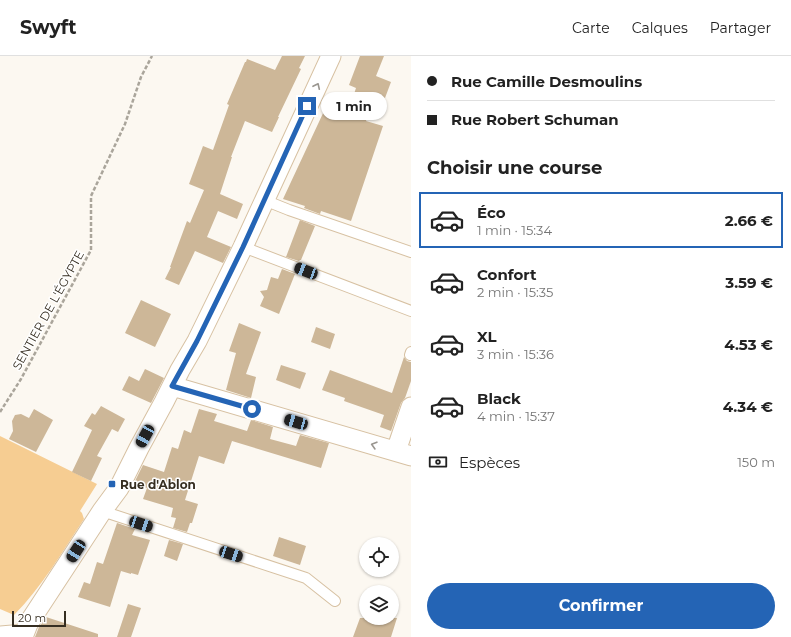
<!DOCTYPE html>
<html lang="fr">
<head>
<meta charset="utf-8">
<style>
  :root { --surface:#fff; --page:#f6f6f6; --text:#222; --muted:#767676; --line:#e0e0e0; --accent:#2464b5 }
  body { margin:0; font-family:Montserrat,sans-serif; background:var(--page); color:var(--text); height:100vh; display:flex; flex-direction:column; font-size:15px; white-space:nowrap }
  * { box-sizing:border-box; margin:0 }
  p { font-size:13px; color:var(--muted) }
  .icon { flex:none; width:22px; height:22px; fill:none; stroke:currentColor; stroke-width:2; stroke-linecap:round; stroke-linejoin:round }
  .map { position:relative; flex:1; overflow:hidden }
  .drawer { display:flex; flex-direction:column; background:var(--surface); width:380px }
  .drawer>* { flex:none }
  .guide { display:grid; align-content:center; height:88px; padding:0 16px; background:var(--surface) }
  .tools { position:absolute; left:359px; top:481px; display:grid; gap:8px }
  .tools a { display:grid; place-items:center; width:40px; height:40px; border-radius:50%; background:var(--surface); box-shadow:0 1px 3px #0004; font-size:20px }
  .scale { position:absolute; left:12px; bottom:10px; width:54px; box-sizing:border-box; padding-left:4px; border:2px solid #362e21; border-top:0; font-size:11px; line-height:14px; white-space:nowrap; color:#362e21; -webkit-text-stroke:3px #fff; paint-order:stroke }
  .end { position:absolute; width:18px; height:18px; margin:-9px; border:5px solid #2464b5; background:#fff; box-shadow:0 0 0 2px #fff }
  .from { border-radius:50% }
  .bubble { position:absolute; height:28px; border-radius:14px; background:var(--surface); box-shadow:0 1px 3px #0004; font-size:13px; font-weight:700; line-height:28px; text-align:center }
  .car { position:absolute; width:12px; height:24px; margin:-12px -6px; border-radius:5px; box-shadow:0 0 3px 1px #0007; background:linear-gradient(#222 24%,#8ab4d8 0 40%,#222 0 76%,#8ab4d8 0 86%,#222 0) }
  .guide b { display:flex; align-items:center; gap:14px; height:38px; font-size:15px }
  .guide b+b { border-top:1px solid var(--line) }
  .guide i { width:10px; height:10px; background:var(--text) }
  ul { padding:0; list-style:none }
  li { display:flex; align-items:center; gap:12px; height:56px; margin:0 8px 6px; padding:0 8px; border:2px solid transparent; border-radius:0px }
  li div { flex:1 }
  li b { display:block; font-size:15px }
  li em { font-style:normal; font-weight:700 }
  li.current { border-color:var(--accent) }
  li>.icon { width:36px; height:36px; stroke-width:1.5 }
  h2 { padding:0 16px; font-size:18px; line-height:48px }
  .pay { display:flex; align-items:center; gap:10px; height:44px; padding:0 16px; font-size:15px }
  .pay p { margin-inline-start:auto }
  .primary-button { display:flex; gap:8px; margin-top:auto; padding:8px 16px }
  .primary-button a { flex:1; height:46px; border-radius:24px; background:var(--accent); color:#fff; font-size:16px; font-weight:700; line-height:46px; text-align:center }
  header { display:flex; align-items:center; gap:24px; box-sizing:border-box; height:56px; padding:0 20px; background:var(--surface); border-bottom:1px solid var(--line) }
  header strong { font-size:19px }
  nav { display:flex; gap:22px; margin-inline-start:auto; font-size:14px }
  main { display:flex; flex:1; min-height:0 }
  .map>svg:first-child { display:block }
  .green { fill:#f6cd92 }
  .building { fill:#cdb798 }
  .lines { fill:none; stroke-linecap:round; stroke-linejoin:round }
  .service-casing { stroke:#d7c1a2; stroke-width:12 }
  .minor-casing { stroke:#d7c1a2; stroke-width:21 }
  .path { stroke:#aaa59b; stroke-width:2.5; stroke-dasharray:4 2; stroke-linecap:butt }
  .service { stroke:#fff; stroke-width:10 }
  .minor { stroke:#fff; stroke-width:19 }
  .oneway { stroke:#9a9690 }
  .route { stroke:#2464b5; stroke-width:5 }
  .poi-dot { fill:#2464b5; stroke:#fff; stroke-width:1.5 }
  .labels { text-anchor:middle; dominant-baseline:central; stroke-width:3; stroke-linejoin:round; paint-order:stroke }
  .street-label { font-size:12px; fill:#362e21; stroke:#fff }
  .poi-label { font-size:12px; font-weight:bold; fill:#362e21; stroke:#fff; text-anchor:start }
</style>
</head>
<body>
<header>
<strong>Swyft</strong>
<nav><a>Carte</a><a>Calques</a><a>Partager</a></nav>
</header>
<main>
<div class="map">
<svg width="411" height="581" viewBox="0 0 411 581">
  <rect width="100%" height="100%" fill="#fcf8f1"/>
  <path class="green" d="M0,380L97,428L80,455L82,457L84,463C62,496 42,531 14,559L0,553Z"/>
  <path class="building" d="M282,0H305L299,12L301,13L278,61H279L272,76L245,65L231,101H232L220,138L243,148L237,163L218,155L207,181L231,191L223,207L195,195L179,229L165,223L171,211H170L187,165L190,167L204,134L189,128L203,90L213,94L229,49L227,48L245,6H246L247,3L275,14Z
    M360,0H384L376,20L391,26L385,42L375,38L366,65L383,70L351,165L321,155L320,158L304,152L305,150L283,143L325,53L347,59L356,32L349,29Z
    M300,164L315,170L301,204H300L299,205L286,201Z
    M282,213L295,218L279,258L260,250L264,241L260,235L267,234L271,221L278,223Z
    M141,244L171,258L155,291L125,277Z
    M239,267L261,276L246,318L256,321L251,342L226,334L236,297L229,295Z
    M316,271L335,278L330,293L311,286Z
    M404,301L407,305L411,306V325L405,342L401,347L391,375L380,371L384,359L344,345L345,342L322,334L330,314L392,337Z
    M281,309L306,317L300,333L276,324Z
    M145,313L164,322L151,347L122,334L129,320L139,325Z
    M101,350L125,363L118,376L112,373L97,400L102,402L91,425L72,416L92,374L84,370L92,357L95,359Z
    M34,353L53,364L36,396L9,383L13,375L12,365L15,359L21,358L29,362Z
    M199,353L217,358L214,365L247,375L251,364L273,371L270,383L296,390L300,379L329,387L321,412L232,385L224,408L199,400L185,444L198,448L192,467H190L187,476L173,472L176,462L171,461L173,452L143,443L147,432L134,427L143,409L164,416L172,391L178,393L184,374L191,377Z
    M117,467L135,473L132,479L150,484L138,519L131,517V518L121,515L110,551L78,541L84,526L90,528L97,506L103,508Z
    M279,481L306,490L300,509L273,500Z
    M169,484L183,488L177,505L164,500Z
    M128,548L141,552L131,581H117Z
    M46,561L98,578V581H35L39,571Z
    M360,562H397L391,581H353Z"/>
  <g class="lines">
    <defs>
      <path id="service" d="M264,144L289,154L411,196
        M243,191L411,255
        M411,296L410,299H411
        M102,455L306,522L335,545"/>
      <path id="minor" d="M172,330L411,400
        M396,395L411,351
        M0,580L24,578
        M23,581L28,568L102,455L119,432L139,392L164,346L180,314L197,285L243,191L331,0"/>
    </defs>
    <use href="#service" class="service-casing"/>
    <use href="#minor" class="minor-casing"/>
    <path class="path" d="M0,356L21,323L91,194V140L125,68L141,21L152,0"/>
    <use href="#service" class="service"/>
    <use href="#minor" class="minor"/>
  </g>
  <defs><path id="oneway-chevron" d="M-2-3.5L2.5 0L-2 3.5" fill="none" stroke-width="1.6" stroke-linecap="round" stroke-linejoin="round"/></defs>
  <g class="oneway">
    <use href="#oneway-chevron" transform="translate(317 30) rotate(-65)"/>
    <use href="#oneway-chevron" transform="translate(374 389) rotate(-164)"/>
  </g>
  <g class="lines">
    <path class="route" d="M252,353L172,330L197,285L243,191L307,50"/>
  </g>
  <rect class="poi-dot" x="108" y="424" width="8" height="8" rx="2"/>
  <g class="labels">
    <g class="street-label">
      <text transform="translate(48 254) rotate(-61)">SENTIER DE L'ÉGYPTE</text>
    </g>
    <g class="poi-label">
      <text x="120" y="428">Rue d'Ablon</text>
    </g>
  </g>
</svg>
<div class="tools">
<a><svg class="icon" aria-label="locate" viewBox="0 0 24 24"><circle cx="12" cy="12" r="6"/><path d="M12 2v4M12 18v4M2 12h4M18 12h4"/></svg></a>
<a><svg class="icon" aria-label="layers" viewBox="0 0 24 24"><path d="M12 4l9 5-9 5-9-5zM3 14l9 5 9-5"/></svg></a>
</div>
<div class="scale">20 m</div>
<i class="end from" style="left:252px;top:353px"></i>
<i class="end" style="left:307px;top:50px"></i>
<div class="bubble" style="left:321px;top:36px;width:66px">1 min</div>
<i class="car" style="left:306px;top:215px;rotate:291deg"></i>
<i class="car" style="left:296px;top:366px;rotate:286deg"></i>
<i class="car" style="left:145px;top:380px;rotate:209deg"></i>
<i class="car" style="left:141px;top:468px;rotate:108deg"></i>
<i class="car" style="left:76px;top:495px;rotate:213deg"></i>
<i class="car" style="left:231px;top:498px;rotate:108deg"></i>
</div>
<section class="drawer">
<div class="guide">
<b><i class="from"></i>Rue Camille Desmoulins</b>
<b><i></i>Rue Robert Schuman</b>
</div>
<h2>Choisir une course</h2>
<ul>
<li class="current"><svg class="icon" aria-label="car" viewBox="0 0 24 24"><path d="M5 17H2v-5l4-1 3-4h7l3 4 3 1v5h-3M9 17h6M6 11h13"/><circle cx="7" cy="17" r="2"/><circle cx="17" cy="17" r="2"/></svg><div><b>Éco</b><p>1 min · 15:34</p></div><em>2.66 €</em></li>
<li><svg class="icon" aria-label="car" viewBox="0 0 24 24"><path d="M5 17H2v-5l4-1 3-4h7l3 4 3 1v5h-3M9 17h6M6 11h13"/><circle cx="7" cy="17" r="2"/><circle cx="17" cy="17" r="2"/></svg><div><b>Confort</b><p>2 min · 15:35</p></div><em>3.59 €</em></li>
<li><svg class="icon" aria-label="car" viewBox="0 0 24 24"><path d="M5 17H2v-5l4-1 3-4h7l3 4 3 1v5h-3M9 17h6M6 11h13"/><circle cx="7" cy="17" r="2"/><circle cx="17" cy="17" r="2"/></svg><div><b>XL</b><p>3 min · 15:36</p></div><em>4.53 €</em></li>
<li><svg class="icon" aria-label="car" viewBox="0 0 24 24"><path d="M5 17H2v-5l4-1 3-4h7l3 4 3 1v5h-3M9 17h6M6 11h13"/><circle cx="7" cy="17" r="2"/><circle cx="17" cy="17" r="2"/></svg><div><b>Black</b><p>4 min · 15:37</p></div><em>4.34 €</em></li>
</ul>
<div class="pay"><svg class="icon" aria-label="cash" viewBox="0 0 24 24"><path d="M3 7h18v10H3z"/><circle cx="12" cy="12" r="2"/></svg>Espèces<p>150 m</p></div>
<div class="primary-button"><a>Confirmer</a></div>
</section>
</main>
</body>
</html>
